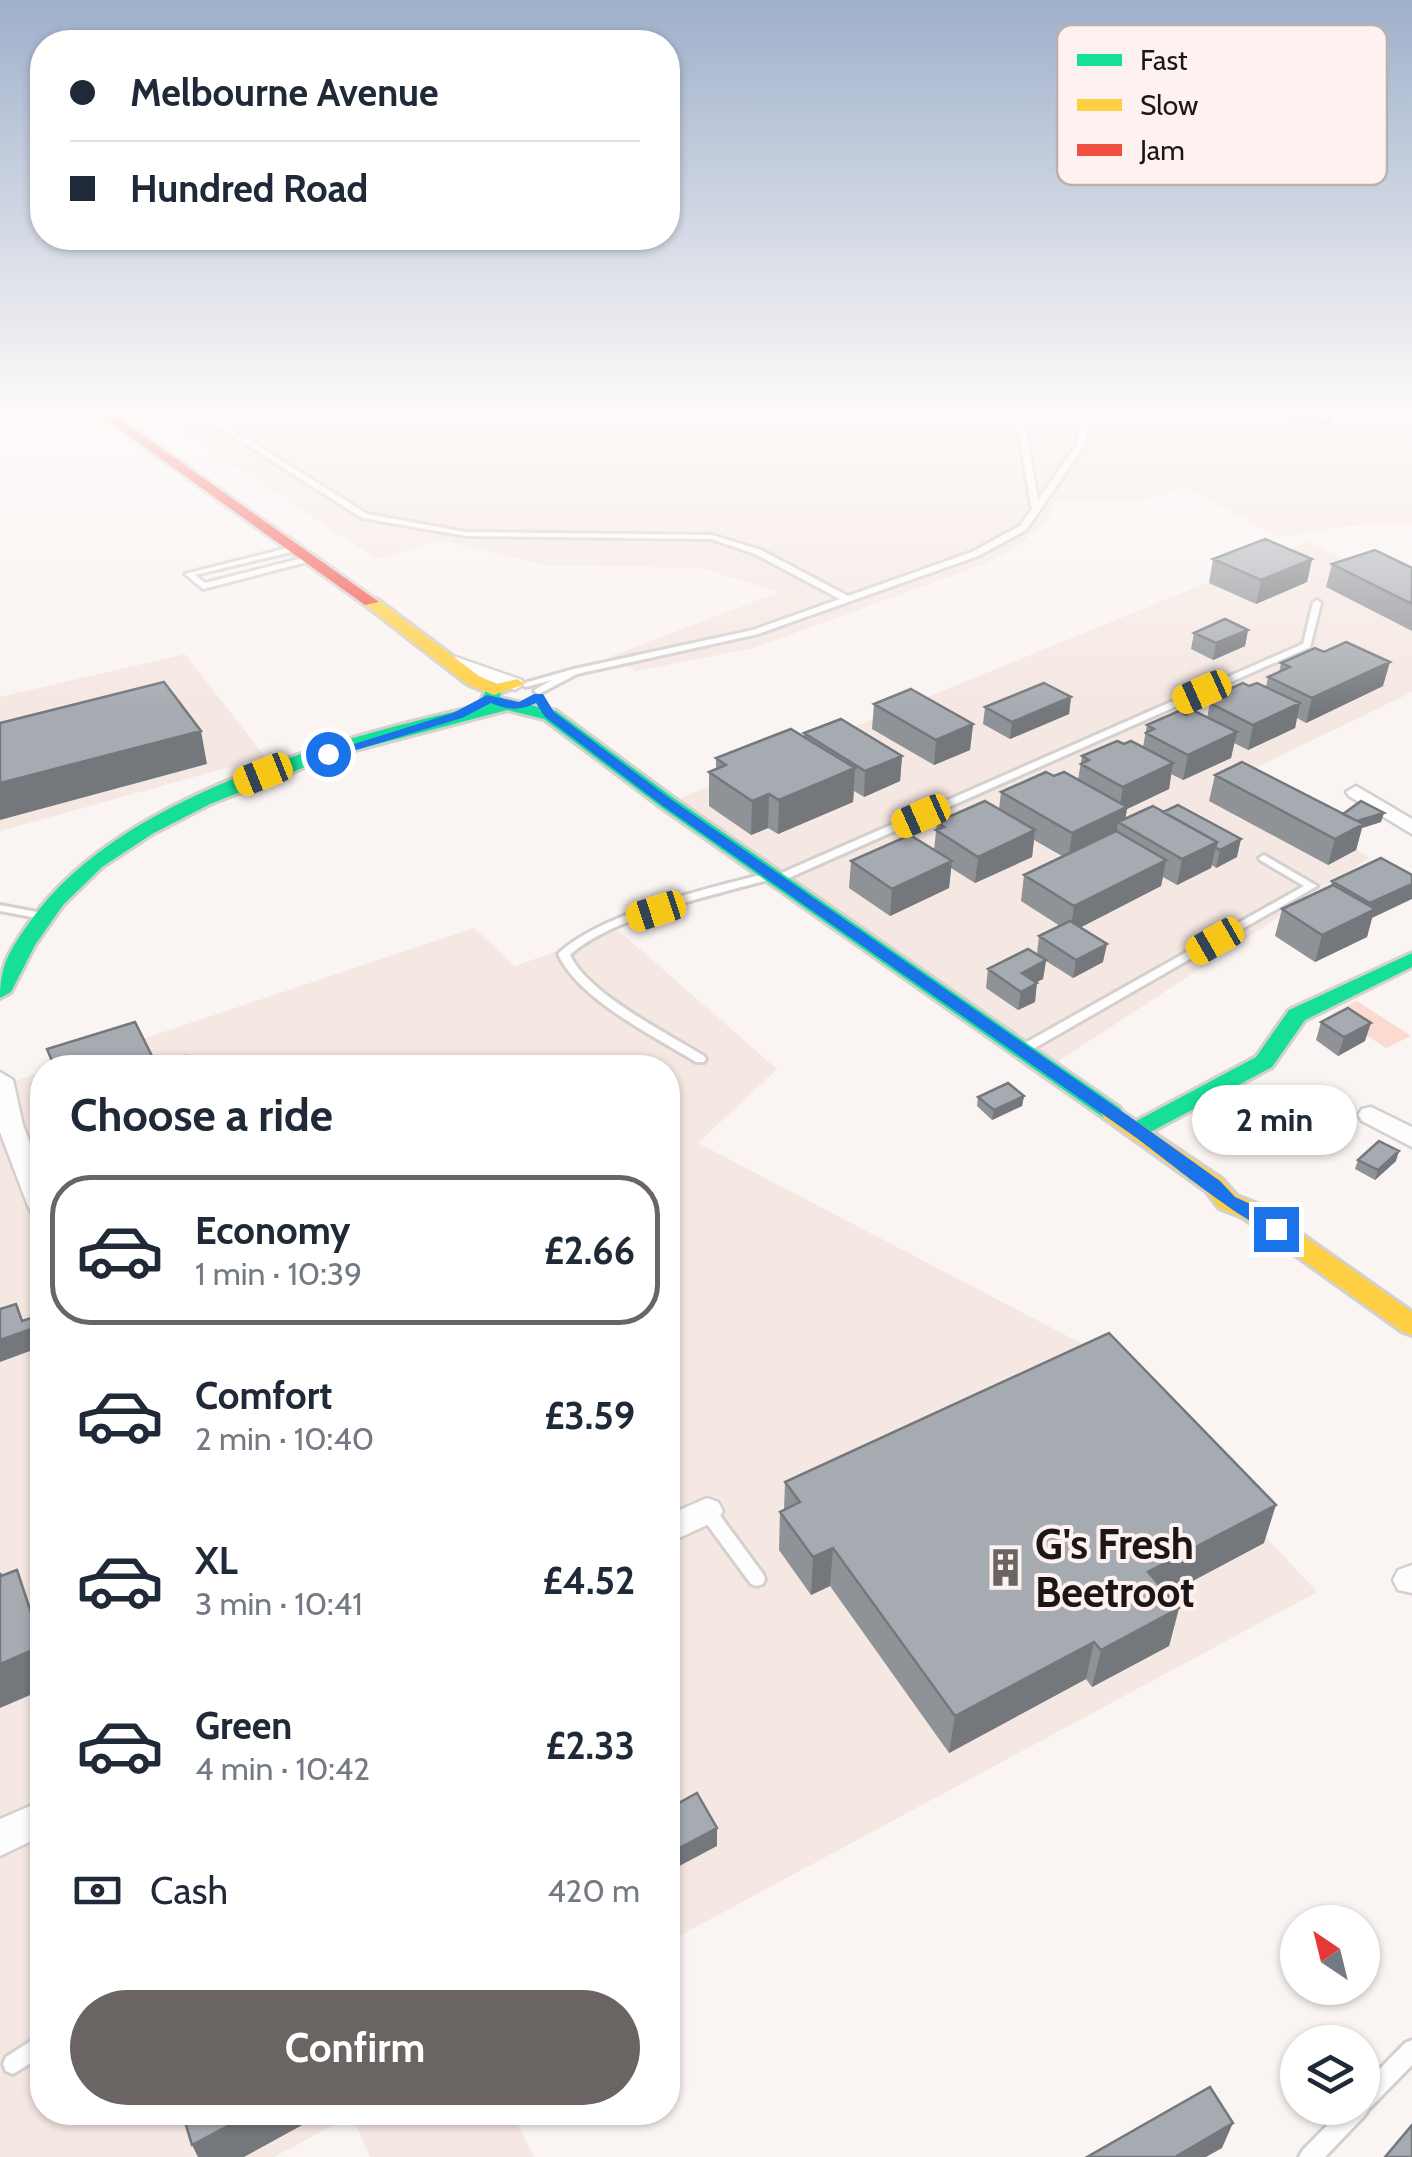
<!DOCTYPE html>
<html lang="en">
<head>
<meta charset="utf-8">
<style>
  :root { --surface:#fff; --page:#f6f6f7; --text:#1f2937; --muted:#747a83; --line:#e0e1e3; --accent:#6a6463 }
  body { margin:0; font-family:Cabin,sans-serif; background:var(--page); color:var(--text); height:100vh; display:flex; flex-direction:column; font-size:38px; white-space:nowrap }
  * { box-sizing:border-box; margin:0 }
  p { font-size:32px; color:var(--muted) }
  .icon { flex:none; width:55px; height:55px; fill:none; stroke:currentColor; stroke-width:2; stroke-linecap:round; stroke-linejoin:round }
  .map { position:relative; flex:1; overflow:hidden }
  .side { position:absolute; left:30px; top:1055px; width:650px; height:1070px; display:flex; flex-direction:column; background:var(--surface); border-radius:40px; box-shadow:0 2px 8px #0004 }
  .side>* { flex:none }
  .guide { position:absolute; left:30px; top:30px; width:650px; height:220px; border-radius:40px; box-shadow:0 2px 8px #0004; display:grid; align-content:center; height:220px; padding:0 40px; background:var(--surface) }
  .needle { width:65px; rotate:325deg }
  .tools { position:absolute; left:1280px; top:1905px; display:grid; gap:20px }
  .tools a { display:grid; place-items:center; width:100px; height:100px; border-radius:50%; background:var(--surface); box-shadow:0 2px 8px #0004; font-size:50px }
  .end { position:absolute; width:45px; height:45px; margin:-22px; border:12px solid #1a73e8; background:#fff; box-shadow:0 0 0 5px #fff }
  .from { border-radius:50% }
  .bubble { position:absolute; height:70px; border-radius:35px; background:var(--surface); box-shadow:0 2px 8px #0004; font-size:32px; font-weight:800; line-height:70px; text-align:center }
  .car { position:absolute; width:30px; height:60px; margin:-30px -15px; border-radius:12px; box-shadow:0 0 8px 2px #0007; background:linear-gradient(#f5c518 24%,#345 0 40%,#f5c518 0 76%,#345 0 86%,#f5c518 0) }
  .guide b { display:flex; align-items:center; gap:35px; height:95px; font-size:38px }
  .guide b+b { border-top:2px solid var(--line) }
  .guide i { width:25px; height:25px; background:var(--text) }
  ul { padding:0; list-style:none }
  li { display:flex; align-items:center; gap:30px; height:150px; margin:0 20px 15px; padding:0 20px; border:5px solid transparent; border-radius:40px }
  li div { flex:1 }
  li b { display:block; font-size:38px }
  li em { font-style:normal; font-weight:800 }
  li.active { border-color:var(--accent) }
  li>.icon { width:90px; height:90px; stroke-width:1.5 }
  h2 { padding:0 40px; font-size:45px; line-height:120px }
  .pay { display:flex; align-items:center; gap:25px; height:110px; padding:0 40px; font-size:38px }
  .pay p { margin-inline-start:auto }
  .button { display:flex; gap:20px; margin-top:auto; padding:20px 40px }
  .button a { flex:1; height:115px; border-radius:60px; background:var(--accent); color:#fff; font-size:40px; font-weight:800; line-height:115px; text-align:center }
  .map>svg:first-child { display:block }
  .built { fill:#f5e7e2 }
  .green { fill:#fbdad0 }
  .lines { fill:none; stroke-linecap:round; stroke-linejoin:round }
  .lane-casing { stroke:#d4d0ce; stroke-width:6 }
  .street-casing { stroke:#d4d0ce; stroke-width:5 }
  .fast-casing { stroke:#d4d0ce; stroke-width:6 }
  .slow-casing { stroke:#d4d0ce; stroke-width:6 }
  .jam-casing { stroke:#d4d0ce; stroke-width:6 }
  .lane { fill:#fefdfd; fill-rule:evenodd }
  .street { fill:#fefdfd; fill-rule:evenodd }
  .fast { fill:#16e098; fill-rule:evenodd }
  .slow { fill:#ffcf43; fill-rule:evenodd }
  .jam { fill:#f24e42; fill-rule:evenodd }
  .wall { fill:#8f9398 }
  .shaded-wall { fill:#74787c }
  .building { fill:#a6abb1; stroke:#74787c; stroke-width:2.5 }
  .route { fill:#1a73e8 }
  .labels { text-anchor:middle; dominant-baseline:central; stroke-width:8; stroke-linejoin:round; paint-order:stroke }
  .near-poi-label { font-size:42px; font-weight:bold; fill:#1c1716; stroke:#fdf2ef; text-anchor:start }
  .key { fill:#fdf2ef; stroke:#bab0ae; stroke-width:2.5 }
  .key-label { font-size:28px; fill:#1c1716 }
</style>
</head>
<body>
<div class="map">
<svg width="1412" height="2157" viewBox="0 0 1412 2157">
  <rect width="100%" height="100%" fill="#faf4f2"/>
  <path class="built" d="M149,410H1412V525L1346,526L1280,537L1184,487L1145,500H1059L1047,520L1015,548L985,564L754,648L636,671L611,656L779,592L700,568L542,565L442,540L377,559Z
    M1309,541L1412,594V692L1247,772L1369,858L1048,1068L668,803Z
    M185,654L265,757L0,831V697Z
    M474,928L515,966L618,930L777,1069L698,1143L1092,1349L1317,1592L668,1942V1068H56Z
    M42,1072V2112L512,2113L534,2157H370L352,2115L274,2157H0V1086Z"/>
  <path class="green" d="M1357,1001L1411,1036L1386,1048L1333,1013Z"/>
  <g class="lines">
    <defs>
      <path id="lane" d="M192,410H201L367,514L466,532L712,535L761,550L848,596L972,552L1020,526L1032,509L1015,413L1018,410H1026L1023,413L1038,500L1078,443L1079,428L1067,410H1073L1087,428L1086,443L1026,530L978,556L758,634L577,674L539,694L534,691L536,689L552,680L526,687L521,684L574,669L753,630L840,599L755,554L711,539L466,536L362,518Z
        M1241,410H1261L1282,414L1278,416Z
        M296,546L300,548L299,550L195,575L205,583L311,556H314V560L203,589L185,574Z
        M1317,600L1321,603L1310,647L784,880H776L775,878C716,895 615,915 570,955C588,994 667,1033 704,1056L706,1059L704,1062H696C654,1036 578,999 558,954L560,952C607,911 711,888 772,872L777,875L1303,644L1313,603Z
        M1264,855L1317,886L1026,1053H1018L1016,1050L1018,1047L1304,886L1260,860L1259,858Z
        M0,905L42,913L48,916L42,919L0,911Z
        M186,1057L190,1058L195,1068H183L180,1061Z
        M707,1504L713,1506L763,1574L765,1579L763,1584L757,1586L751,1584L701,1516L699,1511L701,1506Z
        M42,2034V2056L13,2074L6,2071L3,2064L6,2057Z
        M1412,2040V2065L1368,2110L1365,2115L1325,2157H1299L1303,2150L1344,2108H1362V2087L1405,2043Z"/>
      <path id="street" d="M456,657L522,680L524,684L515,690L450,666L447,662Z
        M1356,786L1412,819V834L1349,796L1346,792Z
        M0,1072L13,1080L23,1125L42,1174V1215L32,1213L28,1206L0,1132Z
        M1371,1107L1412,1127V1147L1362,1121L1358,1115L1362,1109Z
        M707,1498L718,1502L723,1511L718,1520L668,1543V1515Z
        M1412,1565V1593L1398,1590L1393,1580L1398,1570Z
        M42,1801V1836L0,1856V1819Z"/>
      <path id="fast" d="M494,685L502,690L500,697L504,699L556,711L675,799L1120,1108L1123,1113L1120,1118H1104L661,807L544,719L507,710L336,755L210,804L152,834L102,867L63,905L35,945L11,992L0,998C0,965 10,950 29,923C119,793 342,737 488,704L482,698L488,686Z
        M1412,953V967L1305,1020L1272,1067L1145,1135H1129L1125,1130L1129,1125L1256,1057L1289,1010Z"/>
      <path id="slow" d="M365,599H377L479,676L496,684L517,679L525,684L494,695L467,684L365,605Z
        M1112,1105L1222,1179L1237,1196L1260,1205L1412,1312V1335L1403,1332L1242,1217L1219,1208L1206,1191L1104,1118L1101,1113L1104,1108Z"/>
      <path id="jam" d="M93,410H107L379,602L365,605Z"/>
    </defs>
    <use href="#lane" class="lane-casing"/>
    <use href="#street" class="street-casing"/>
    <use href="#fast" class="fast-casing"/>
    <use href="#slow" class="slow-casing"/>
    <use href="#jam" class="jam-casing"/>
    <use href="#lane" class="lane"/>
    <use href="#street" class="street"/>
    <use href="#fast" class="fast"/>
    <use href="#slow" class="slow"/>
    <use href="#jam" class="jam"/>
  </g>
  <path class="wall" d="M1290,410H1337L1332,426L1287,420Z
    M1213,559H1312L1307,582L1256,604L1209,583Z
    M1332,564L1412,568V631L1326,587Z
    M1248,630L1245,646L1213,660L1191,649L1194,633Z
    M1281,663L1383,686L1306,723L1297,718L1295,728L1248,750L1234,743L1231,758L1183,780L1171,774L1169,789L1127,809L1125,819L1153,806L1237,857L1216,868L1212,865L1211,868L1177,885L1163,877L1161,886L1080,927L1103,962L1073,978L1046,961L1043,979L1036,982L1035,1002L1018,1010L986,988L988,969L1037,954L1039,936L1060,926L1021,901L1024,875L1062,856L1034,840L1032,857L975,883L951,868L949,888L890,916L849,888L851,861L934,850L937,822L999,809L1001,792L1054,776L1078,780L1082,756L1124,744L1143,747L1147,725L1186,715L1207,718L1211,697L1249,686L1266,687L1268,677L1279,673Z
    M1071,697L1069,714L1010,739L983,724L985,707Z
    M874,704L973,724L970,750L934,765L872,729Z
    M804,733L902,756L900,781L864,797L854,791L853,802L778,834L768,828L751,835L709,806V772L716,769V758L804,736Z
    M1215,775L1343,814L1381,822L1362,828L1356,850L1328,865L1209,801Z
    M1381,858L1372,918L1367,937L1315,962L1275,936L1282,909L1331,886L1332,881Z
    M1321,1022L1365,1041L1338,1056L1316,1040Z
    M1024,1096L1022,1106L992,1120L977,1106L978,1097Z
    M1358,1160L1396,1161L1375,1180L1355,1169Z
    M785,1482L1264,1543L1168,1594L1179,1608L1169,1646L1092,1687L1086,1679L949,1753L830,1586L811,1595L779,1550L780,1512L784,1510Z"/>
  <path class="shaded-wall" d="M1312,559L1307,582L1256,604L1261,580Z
    M1248,630L1245,646L1213,660L1216,643Z
    M1390,662L1383,686L1306,723L1312,698Z
    M1071,697L1069,714L1010,739L1012,722Z
    M1300,703L1295,728L1248,750L1253,725Z
    M973,724L970,750L934,765L936,740Z
    M201,731L207,764L0,820V783Z
    M1237,732L1231,758L1183,780L1188,755Z
    M902,756L900,781L864,797L865,771Z
    M1173,763L1169,789L1127,809L1124,825L1118,822L1116,837L1068,860L1072,833L1119,811L1123,787Z
    M855,768L853,802L778,834L779,800Z
    M769,794L768,828L751,835L752,801Z
    M1384,813L1381,822L1362,828L1356,850L1328,865L1335,839L1355,822Z
    M1035,830L1032,857L975,883L978,857Z
    M1241,839L1237,857L1216,868L1220,850Z
    M1217,842L1211,868L1177,885L1182,859Z
    M1166,860L1161,886L1070,933L1074,906Z
    M952,861L949,888L890,916L892,889Z
    M1412,884V899L1372,918L1367,937L1315,962L1322,935L1368,913L1370,903Z
    M1107,944L1103,962L1073,978L1076,960Z
    M1046,960L1043,979L1019,991L1022,973Z
    M1037,983L1035,1002L1018,1010L1021,992Z
    M1371,1023L1365,1041L1338,1056L1344,1037Z
    M1024,1096L1022,1106L992,1120L994,1110Z
    M1399,1151L1396,1161L1375,1180L1378,1170Z
    M34,1328L41,1347L0,1362V1340Z
    M1276,1505L1264,1543L1138,1610L1148,1572Z
    M833,1548L830,1586L811,1595L813,1557Z
    M17,1570L42,1640V1690L0,1708V1664Z
    M1179,1608L1169,1646L1092,1687L1101,1650Z
    M1094,1642L1086,1679L949,1753L955,1716Z
    M717,1828V1846L668,1872V1854Z
    M254,2112H326L244,2157H198L192,2145Z
    M1233,2123L1222,2148L1206,2157H1175Z"/>
  <path class="building" d="M1265,539L1312,559L1261,580L1213,559Z
    M1375,550L1412,568V604L1332,564Z
    M1225,619L1248,630L1216,643L1194,633Z
    M1346,642L1390,662L1312,698L1268,677L1290,667L1281,663L1315,648L1324,652Z
    M164,682L201,731L0,783V723Z
    M1044,683L1071,697L1012,722L985,707Z
    M1243,683L1249,686L1257,683L1300,703L1253,725L1210,703L1217,700L1211,697Z
    M911,689L973,724L936,740L874,704Z
    M1179,711L1186,715L1194,711L1237,732L1188,755L1146,733L1154,729L1147,725Z
    M841,719L902,756L865,771L804,733Z
    M791,729L855,768L779,800L769,794L752,801L709,772L726,765L716,758Z
    M1117,741L1124,744L1131,741L1173,763L1123,787L1081,764L1089,760L1082,756Z
    M1242,762L1363,824L1335,839L1215,775Z
    M1046,772L1054,776L1064,772L1127,807L1072,833L1001,792Z
    M985,801L1035,830L978,857L936,830L944,827L937,822Z
    M1361,801L1384,813L1357,821L1343,814Z
    M1178,805L1241,839L1220,850L1215,847L1217,842L1163,812Z
    M1153,806L1217,842L1182,859L1118,822Z
    M1116,831L1166,860L1074,906L1024,875Z
    M910,835L952,861L892,889L851,861Z
    M1381,858L1412,875V884L1370,903L1332,881Z
    M1333,885L1375,909L1322,935L1282,909Z
    M1070,921L1107,944L1076,960L1039,936Z
    M1028,949L1046,960L1022,973L1037,983L1021,992L988,969Z
    M1348,1008L1371,1023L1344,1037L1321,1022Z
    M135,1022L158,1068H55L47,1049Z
    M1008,1083L1024,1096L994,1110L978,1097Z
    M1379,1141L1399,1151L1378,1170L1358,1160Z
    M16,1304L22,1321L31,1318L34,1328L0,1340V1309Z
    M1109,1333L1276,1505L1148,1572L1179,1608L1101,1650L1094,1642L955,1716L833,1548L813,1557L780,1512L800,1502L785,1482Z
    M17,1570L42,1646L0,1664V1573L1,1576Z
    M697,1793L717,1828L668,1854V1809Z
    M1210,2087L1233,2123L1175,2157H1087Z
    M182,2112H254L192,2145Z
    M1412,2125V2157H1385Z"/>
  <linearGradient id="sky" x2="0" y2="1"><stop stop-color="#9fb0cb"/><stop offset="0.58" stop-color="#fdfaf9"/><stop offset="1" stop-color="#fdfaf9" stop-opacity="0"/></linearGradient>
  <rect width="1412" height="712" fill="url(#sky)"/>
  <path class="route" d="M534,694H543L554,712L672,800L1143,1126L1220,1181L1235,1197L1257,1207L1283,1225V1234C1260,1238 1157,1152 1131,1134L663,806L545,717L536,703C520,711 508,710 491,703L462,718L333,757L322,754L453,713L487,695L519,702Z"/>
  <defs>
    <symbol id="building-bare" viewBox="-9 -9 18 18"><path d="M-4-6H4V6H1V3H-1V6H-4ZM-2.5-4.3h1.7v1.8h-1.7ZM.8-4.3h1.7v1.8H.8ZM-2.5-1h1.7V.8h-1.7ZM.8-1h1.7V.8H.8Z" fill="#6a6463" stroke="#fdf2ef" stroke-width="2.5" paint-order="stroke"/></symbol>
  </defs>
  <g fill-rule="evenodd">
    <use href="#building-bare" x="978" y="1540" width="55" height="55"/>
  </g>
  <g class="labels">
    <g class="near-poi-label">
      <text x="1035" y="1544">G's Fresh<tspan x="1035" dy="48">Beetroot</tspan></text>
    </g>
  </g>
  <rect x="1057" y="25" width="330" height="160" rx="15" class="key"/>
  <rect x="1077" y="54" width="45" height="12" fill="#16e098"/>
  <rect x="1077" y="99" width="45" height="12" fill="#ffcf43"/>
  <rect x="1077" y="144" width="45" height="12" fill="#f24e42"/>
  <g class="key-label">
    <text x="1140" y="70">Fast</text>
    <text x="1140" y="115">Slow</text>
    <text x="1140" y="160">Jam</text>
  </g>
</svg>
<div class="tools">
<a><svg class="needle" viewBox="-14 -14 28 28"><path d="M0-13l5 13h-10z" fill="#e53935"/><path d="M0 13l5-13h-10z" fill="#747a83"/></svg></a>
<a><svg class="icon" aria-label="layers" viewBox="0 0 24 24"><path d="M12 4l9 5-9 5-9-5zM3 14l9 5 9-5"/></svg></a>
</div>
<i class="end from" style="left:328px;top:754px"></i>
<i class="end" style="left:1276px;top:1229px"></i>
<div class="bubble" style="left:1192px;top:1085px;width:165px">2 min</div>
<i class="car" style="left:1202px;top:692px;rotate:246deg"></i>
<i class="car" style="left:263px;top:774px;rotate:248deg"></i>
<i class="car" style="left:921px;top:816px;rotate:246deg"></i>
<i class="car" style="left:656px;top:911px;rotate:252deg"></i>
<i class="car" style="left:1215px;top:941px;rotate:240deg"></i>
<div class="guide">
<b><i class="from"></i>Melbourne Avenue</b>
<b><i></i>Hundred Road</b>
</div>
<section class="side">
<h2>Choose a ride</h2>
<ul>
<li class="active"><svg class="icon" aria-label="car" viewBox="0 0 24 24"><path d="M5 17H2v-5l4-1 3-4h7l3 4 3 1v5h-3M9 17h6M6 11h13"/><circle cx="7" cy="17" r="2"/><circle cx="17" cy="17" r="2"/></svg><div><b>Economy</b><p>1 min · 10:39</p></div><em>£2.66</em></li>
<li><svg class="icon" aria-label="car" viewBox="0 0 24 24"><path d="M5 17H2v-5l4-1 3-4h7l3 4 3 1v5h-3M9 17h6M6 11h13"/><circle cx="7" cy="17" r="2"/><circle cx="17" cy="17" r="2"/></svg><div><b>Comfort</b><p>2 min · 10:40</p></div><em>£3.59</em></li>
<li><svg class="icon" aria-label="car" viewBox="0 0 24 24"><path d="M5 17H2v-5l4-1 3-4h7l3 4 3 1v5h-3M9 17h6M6 11h13"/><circle cx="7" cy="17" r="2"/><circle cx="17" cy="17" r="2"/></svg><div><b>XL</b><p>3 min · 10:41</p></div><em>£4.52</em></li>
<li><svg class="icon" aria-label="car" viewBox="0 0 24 24"><path d="M5 17H2v-5l4-1 3-4h7l3 4 3 1v5h-3M9 17h6M6 11h13"/><circle cx="7" cy="17" r="2"/><circle cx="17" cy="17" r="2"/></svg><div><b>Green</b><p>4 min · 10:42</p></div><em>£2.33</em></li>
</ul>
<div class="pay"><svg class="icon" aria-label="cash" viewBox="0 0 24 24"><path d="M3 7h18v10H3z"/><circle cx="12" cy="12" r="2"/></svg>Cash<p>420 m</p></div>
<div class="button"><a>Confirm</a></div>
</section>
</div>
</body>
</html>
